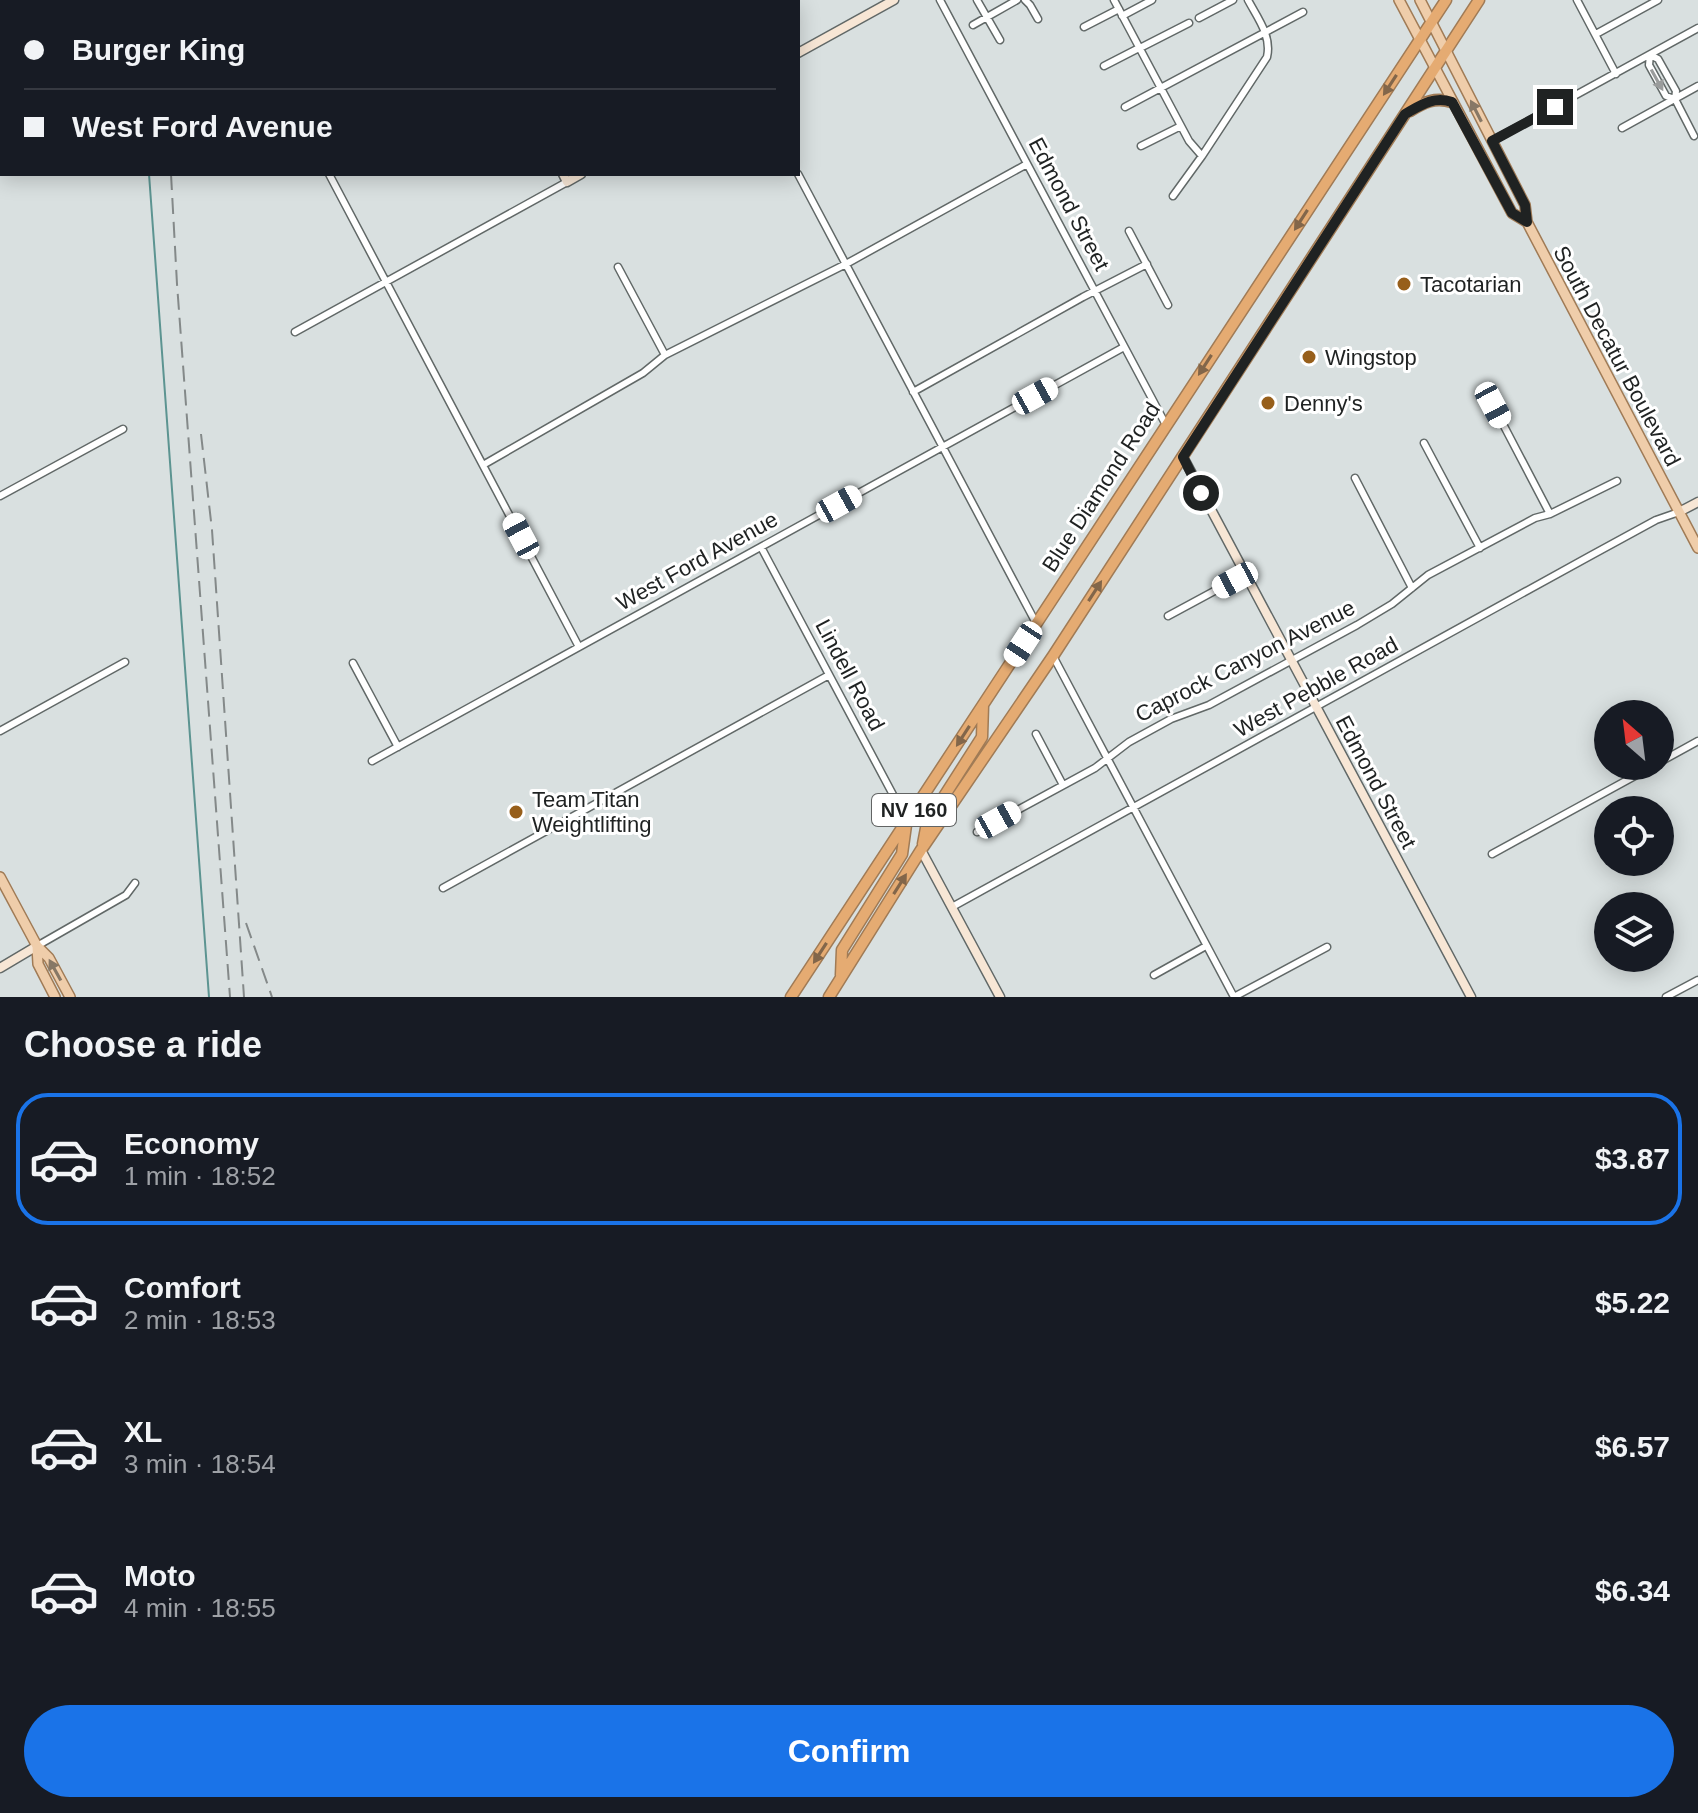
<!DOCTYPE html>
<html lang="en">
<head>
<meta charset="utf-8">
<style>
  :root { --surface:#171b24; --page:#20242c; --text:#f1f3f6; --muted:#9ea1a6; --line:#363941; --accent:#1a73e8 }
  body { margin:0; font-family:Arial,sans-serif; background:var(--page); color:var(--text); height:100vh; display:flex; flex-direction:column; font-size:30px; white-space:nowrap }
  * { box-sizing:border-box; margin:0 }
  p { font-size:26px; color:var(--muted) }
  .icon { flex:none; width:44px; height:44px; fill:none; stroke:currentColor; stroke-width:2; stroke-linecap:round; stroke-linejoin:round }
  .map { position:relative; height:997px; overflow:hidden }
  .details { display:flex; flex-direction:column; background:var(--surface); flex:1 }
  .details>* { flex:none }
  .top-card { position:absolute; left:0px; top:0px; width:800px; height:176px; box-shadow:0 4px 20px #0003; display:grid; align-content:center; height:176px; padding:0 24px; background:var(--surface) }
  .needle { width:52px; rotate:332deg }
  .controls { position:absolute; left:1594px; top:700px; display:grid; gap:16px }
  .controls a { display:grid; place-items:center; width:80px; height:80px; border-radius:50%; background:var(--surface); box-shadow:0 4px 20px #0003; font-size:40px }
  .end { position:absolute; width:36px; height:36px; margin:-18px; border:10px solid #1f2222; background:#fff; box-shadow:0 0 0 4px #fff }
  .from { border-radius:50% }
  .car { position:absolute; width:24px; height:48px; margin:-24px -12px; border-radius:10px; box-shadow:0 0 6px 2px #0007; background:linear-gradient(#fff 24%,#345 0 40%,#fff 0 76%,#345 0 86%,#fff 0) }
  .top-card b { display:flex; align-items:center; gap:28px; height:76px; font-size:30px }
  .top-card b+b { border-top:2px solid var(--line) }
  .top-card i { width:20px; height:20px; background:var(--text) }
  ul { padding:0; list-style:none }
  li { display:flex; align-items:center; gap:24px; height:132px; margin:0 16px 12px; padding:0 8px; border:4px solid transparent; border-radius:32px }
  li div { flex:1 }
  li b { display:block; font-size:30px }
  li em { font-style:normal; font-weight:700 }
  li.on { border-color:var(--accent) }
  li>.icon { width:72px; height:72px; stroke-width:1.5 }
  h2 { padding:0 24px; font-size:36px; line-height:96px }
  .cta { display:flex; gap:16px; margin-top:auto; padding:16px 24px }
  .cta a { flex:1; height:92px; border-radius:48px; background:var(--accent); color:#fff; font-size:32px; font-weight:700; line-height:92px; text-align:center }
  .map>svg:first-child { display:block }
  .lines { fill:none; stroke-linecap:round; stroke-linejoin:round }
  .stream { stroke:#5c9491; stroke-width:2 }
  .street-casing { stroke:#616867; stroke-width:9 }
  .secondary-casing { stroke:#616867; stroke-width:11 }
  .primary-casing { stroke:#a07b56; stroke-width:12 }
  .highway-casing { stroke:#a07b56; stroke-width:13 }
  .street { stroke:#fff; stroke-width:6 }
  .secondary { stroke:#f7e6d5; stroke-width:8 }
  .primary { stroke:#efcdaa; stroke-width:9 }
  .highway { stroke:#e5ab72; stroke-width:10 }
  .rail { stroke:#848989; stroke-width:2; stroke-dasharray:16 8; stroke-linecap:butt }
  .oneway { fill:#9a9c9c }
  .oneway2 { fill:#82664a }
  .oneway3 { fill:#877866 }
  .route { stroke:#1f2222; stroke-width:10 }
  .poi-dot { fill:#975f1b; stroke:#fff; stroke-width:3 }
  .labels { text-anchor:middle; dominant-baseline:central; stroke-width:6; stroke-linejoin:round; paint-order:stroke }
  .shield { fill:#fff; stroke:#626464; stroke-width:2 }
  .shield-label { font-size:20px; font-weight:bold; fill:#1f2222 }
  .street-label { font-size:22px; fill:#1f2222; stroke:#fff }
  .poi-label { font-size:22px; fill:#1f2222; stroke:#fff; text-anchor:start }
</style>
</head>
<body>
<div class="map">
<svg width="1698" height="997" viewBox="0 0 1698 997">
  <rect width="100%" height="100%" fill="#d9e0e0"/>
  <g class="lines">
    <path class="stream" d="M136,0L137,2
      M149,174L209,997"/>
    <defs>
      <path id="street" d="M940,0L1166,425
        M977,0L1000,40
        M1025,0L1030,5L1038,19
        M1114,0L1189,141L1202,156
        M1577,0L1616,74
        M37,2L41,0
        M1122,16L1152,0
        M1199,18L1233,0
        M0,24L2,23
        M973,25L1017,0
        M1084,27L1119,9
        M1596,34L1658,0
        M1140,48L1189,23
        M1650,55L1658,59L1676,91L1675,99L1694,136
        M1650,55L1649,65L1666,96L1675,99
        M1104,66L1139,48
        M1125,107L1303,12
        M1622,128L1698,86
        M1492,141L1698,28
        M1141,146L1181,126
        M329,174L579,647
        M798,174L1036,623
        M1173,196L1202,156L1267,57C1272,36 1257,17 1248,0
        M1129,231L1168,305
        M618,267L665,355
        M295,332L567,182
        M913,392L1083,297L1147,264
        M1493,405L1550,514
        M1424,443L1480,548
        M483,465L643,373L665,355L846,264L1027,164
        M1355,478L1412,588
        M0,496L123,429
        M761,547L907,821
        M1168,616L1244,575
        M1053,656L1234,997
        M353,663L398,747
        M0,731L125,662
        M1036,734L1063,785
        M372,761L1124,347
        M1660,762L1698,741
        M977,832L1095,768L1129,742L1171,719L1209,705L1357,625L1392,604L1428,575L1535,518L1550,514L1617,481
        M1492,854L1653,766
        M443,888L829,675
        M952,907L1590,556L1656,520L1679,512
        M37,946L126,895L135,883
        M1154,975L1206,946
        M1234,997L1327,947
        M1666,997L1698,980"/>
      <path id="secondary" d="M471,0L472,2
        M798,53L894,0
        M563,174L567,182L581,174
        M1183,457L1471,997
        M1679,512L1698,502
        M921,850L1000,997
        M0,968L37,946"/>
      <path id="primary" d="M1399,0L1512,213L1527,222
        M1420,0L1525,205L1527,222L1698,548
        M0,877L37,946L49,958L70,997
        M37,946L38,964L55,997"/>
      <path id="highway" d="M1410,111C1424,102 1435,97 1452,102
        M923,844L927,823L982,737L983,705
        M841,975L842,950L902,854L906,825
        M791,997L1446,0
        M829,997L921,850L1053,656L1479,0"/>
    </defs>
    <use href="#street" class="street-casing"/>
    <use href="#secondary" class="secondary-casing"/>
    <use href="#primary" class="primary-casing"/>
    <use href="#highway" class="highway-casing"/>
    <use href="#street" class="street"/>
    <use href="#secondary" class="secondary"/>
    <use href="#primary" class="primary"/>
    <use href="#highway" class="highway"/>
    <path class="rail" d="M159,0V2
      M171,174L177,284L230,997
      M201,434L212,530L244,997
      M246,923L272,997"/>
  </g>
  <defs><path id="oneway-solid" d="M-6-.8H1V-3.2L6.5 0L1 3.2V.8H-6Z" transform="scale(2)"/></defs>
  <use class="oneway" href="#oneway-solid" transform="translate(1657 80) rotate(61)"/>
  <g class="oneway2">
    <use href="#oneway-solid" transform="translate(1390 85) rotate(123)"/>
    <use href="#oneway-solid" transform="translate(1301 220) rotate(123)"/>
    <use href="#oneway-solid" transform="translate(1205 365) rotate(123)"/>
    <use href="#oneway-solid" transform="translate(1095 591) rotate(-57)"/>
    <use href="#oneway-solid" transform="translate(963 736) rotate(123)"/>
    <use href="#oneway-solid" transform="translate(900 884) rotate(-58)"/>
    <use href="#oneway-solid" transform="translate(820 953) rotate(123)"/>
  </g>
  <g class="oneway3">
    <use href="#oneway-solid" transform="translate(1476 111) rotate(-117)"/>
    <use href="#oneway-solid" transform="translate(55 970) rotate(-119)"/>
  </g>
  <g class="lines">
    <path class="route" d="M1201,493L1183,457L1405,114C1421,105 1433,96 1452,102L1512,213L1527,222L1525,205L1492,141L1555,107"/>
  </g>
  <g class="poi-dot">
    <circle cx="1404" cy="284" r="8"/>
    <circle cx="1309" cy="357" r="8"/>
    <circle cx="1268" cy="403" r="8"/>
    <circle cx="516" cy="812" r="8"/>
  </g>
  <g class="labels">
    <rect class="shield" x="872" y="794" width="84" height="32" rx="6"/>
    <g class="shield-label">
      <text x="914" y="810">NV 160</text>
    </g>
    <g class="street-label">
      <text transform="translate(1069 204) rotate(62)">Edmond Street</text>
      <text transform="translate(1617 356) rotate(62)">South Decatur Boulevard</text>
      <text transform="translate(1101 487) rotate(-57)">Blue Diamond Road</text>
      <text transform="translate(697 561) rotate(-29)">West Ford Avenue</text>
      <text transform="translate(1245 661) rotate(-27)">Caprock Canyon Avenue</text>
      <text transform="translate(850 675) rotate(62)">Lindell Road</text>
      <text transform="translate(1316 687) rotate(-29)">West Pebble Road</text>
      <text transform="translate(1376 782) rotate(62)">Edmond Street</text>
    </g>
    <g class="poi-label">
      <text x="1420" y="284">Tacotarian</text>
      <text x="1325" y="357">Wingstop</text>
      <text x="1284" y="403">Denny's</text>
      <text x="532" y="799">Team Titan<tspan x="532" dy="25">Weightlifting</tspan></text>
    </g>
  </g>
</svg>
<div class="controls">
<a><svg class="needle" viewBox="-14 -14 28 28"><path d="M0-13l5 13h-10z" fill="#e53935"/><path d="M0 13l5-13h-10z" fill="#9ea1a6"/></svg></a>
<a><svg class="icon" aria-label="locate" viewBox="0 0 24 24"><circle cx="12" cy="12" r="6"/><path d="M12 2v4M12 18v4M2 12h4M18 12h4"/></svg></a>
<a><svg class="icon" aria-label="layers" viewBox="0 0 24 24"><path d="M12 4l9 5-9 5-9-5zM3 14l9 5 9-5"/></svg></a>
</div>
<i class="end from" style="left:1201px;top:493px"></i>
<i class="end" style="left:1555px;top:107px"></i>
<i class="car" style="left:1035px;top:396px;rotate:61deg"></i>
<i class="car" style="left:1493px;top:405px;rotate:152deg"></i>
<i class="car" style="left:839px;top:504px;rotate:61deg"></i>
<i class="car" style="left:521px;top:536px;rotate:332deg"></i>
<i class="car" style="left:1235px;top:580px;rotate:242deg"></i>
<i class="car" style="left:1023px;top:644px;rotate:213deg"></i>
<i class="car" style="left:998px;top:820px;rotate:61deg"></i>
<div class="top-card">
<b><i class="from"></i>Burger King</b>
<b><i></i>West Ford Avenue</b>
</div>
</div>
<section class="details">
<h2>Choose a ride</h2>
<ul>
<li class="on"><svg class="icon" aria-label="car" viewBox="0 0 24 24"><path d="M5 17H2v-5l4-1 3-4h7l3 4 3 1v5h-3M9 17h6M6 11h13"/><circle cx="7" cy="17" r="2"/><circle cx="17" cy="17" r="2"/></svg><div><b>Economy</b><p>1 min · 18:52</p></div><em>$3.87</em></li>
<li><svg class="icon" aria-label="car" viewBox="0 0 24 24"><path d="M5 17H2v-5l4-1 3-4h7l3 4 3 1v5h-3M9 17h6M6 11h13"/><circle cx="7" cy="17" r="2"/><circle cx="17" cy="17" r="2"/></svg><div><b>Comfort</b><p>2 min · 18:53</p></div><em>$5.22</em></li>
<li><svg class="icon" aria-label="car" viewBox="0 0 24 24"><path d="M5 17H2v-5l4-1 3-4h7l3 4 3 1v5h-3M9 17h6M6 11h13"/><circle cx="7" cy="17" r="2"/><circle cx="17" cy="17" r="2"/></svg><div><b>XL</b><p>3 min · 18:54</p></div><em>$6.57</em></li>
<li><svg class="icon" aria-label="car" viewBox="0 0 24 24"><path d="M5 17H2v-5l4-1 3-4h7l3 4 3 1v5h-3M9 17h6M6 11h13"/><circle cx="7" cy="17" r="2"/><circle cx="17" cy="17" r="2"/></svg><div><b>Moto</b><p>4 min · 18:55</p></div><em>$6.34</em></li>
</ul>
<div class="cta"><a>Confirm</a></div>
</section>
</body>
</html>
